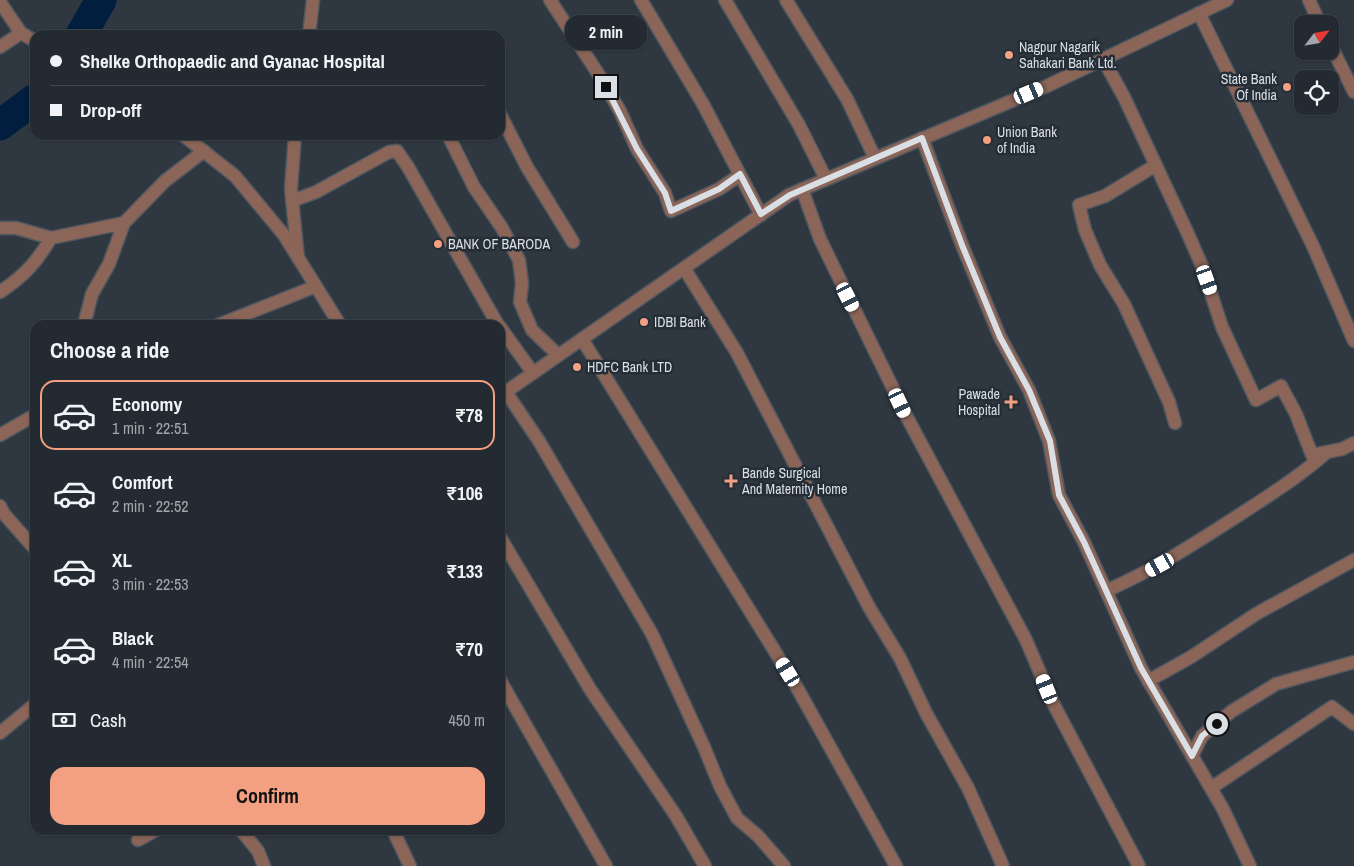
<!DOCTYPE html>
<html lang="en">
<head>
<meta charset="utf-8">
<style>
  :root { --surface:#232a31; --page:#2b3239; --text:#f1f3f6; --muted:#a3a7ab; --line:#40464d; --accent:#f2a081 }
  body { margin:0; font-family:"Archivo Narrow",sans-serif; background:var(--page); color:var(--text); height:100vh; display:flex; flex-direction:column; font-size:19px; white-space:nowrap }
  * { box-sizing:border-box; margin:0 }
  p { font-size:16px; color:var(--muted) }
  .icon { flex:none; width:28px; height:28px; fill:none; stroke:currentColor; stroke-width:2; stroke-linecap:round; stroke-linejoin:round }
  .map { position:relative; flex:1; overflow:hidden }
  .side { position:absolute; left:30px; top:320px; width:475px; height:515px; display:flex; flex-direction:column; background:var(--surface); border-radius:15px; box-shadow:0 1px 4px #0004,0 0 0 1px var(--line) }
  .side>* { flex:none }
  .hud { position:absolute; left:30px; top:30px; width:475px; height:110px; border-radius:15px; box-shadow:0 1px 4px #0004,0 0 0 1px var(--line); display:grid; align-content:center; height:110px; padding:0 20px; background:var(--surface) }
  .needle { width:32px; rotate:59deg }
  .buttons { position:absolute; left:1294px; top:15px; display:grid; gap:10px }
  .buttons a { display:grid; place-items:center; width:45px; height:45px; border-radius:10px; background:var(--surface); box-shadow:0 1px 4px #0004,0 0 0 1px var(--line); font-size:25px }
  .end { position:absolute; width:22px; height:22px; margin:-11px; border:6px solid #d9dfe5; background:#111; box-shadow:0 0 0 2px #111 }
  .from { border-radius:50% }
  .bubble { position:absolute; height:35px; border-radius:15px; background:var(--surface); box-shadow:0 1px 4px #0004,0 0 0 1px var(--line); font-size:16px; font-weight:800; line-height:35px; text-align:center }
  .car { position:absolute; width:15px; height:30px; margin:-15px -8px; border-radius:6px; box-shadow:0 0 4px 1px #0007; background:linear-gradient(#fff 24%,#345 0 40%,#fff 0 76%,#345 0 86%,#fff 0) }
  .hud b { display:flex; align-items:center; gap:18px; height:48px; font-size:19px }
  .hud b+b { border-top:1px solid var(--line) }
  .hud i { width:12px; height:12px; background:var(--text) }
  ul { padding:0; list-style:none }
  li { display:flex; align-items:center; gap:15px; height:70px; margin:0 10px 8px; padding:0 10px; border:2px solid transparent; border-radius:15px }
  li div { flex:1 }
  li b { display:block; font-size:19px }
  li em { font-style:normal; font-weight:800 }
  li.active { border-color:var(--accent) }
  li>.icon { width:45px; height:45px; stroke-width:1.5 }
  h2 { padding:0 20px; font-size:22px; line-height:60px }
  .pay { display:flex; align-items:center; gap:12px; height:55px; padding:0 20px; font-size:19px }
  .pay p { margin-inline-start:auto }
  .button { display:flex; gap:10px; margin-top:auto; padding:10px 20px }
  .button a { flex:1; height:58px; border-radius:15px; background:var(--accent); color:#111; font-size:20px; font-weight:800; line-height:58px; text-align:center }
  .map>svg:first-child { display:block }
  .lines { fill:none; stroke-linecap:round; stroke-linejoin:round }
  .river { stroke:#011e3e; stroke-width:31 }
  .minor-casing { stroke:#4e565f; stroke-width:15 }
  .tertiary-casing { stroke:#4e565f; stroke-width:15 }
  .minor { stroke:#8a6558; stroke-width:12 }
  .tertiary { stroke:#8a6558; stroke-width:12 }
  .route { stroke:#d9dfe5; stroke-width:6 }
  .poi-dot { fill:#f2a081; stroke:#252d37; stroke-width:2 }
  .labels { text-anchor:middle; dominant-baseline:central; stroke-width:5; stroke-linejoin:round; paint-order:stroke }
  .poi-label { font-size:14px; fill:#d9dfe5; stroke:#252d37; text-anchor:start }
</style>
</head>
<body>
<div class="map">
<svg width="1354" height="866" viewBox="0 0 1354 866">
  <rect width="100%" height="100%" fill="#2f3841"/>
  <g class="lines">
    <path class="river" d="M81,35L101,0
      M0,125L35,99"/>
    <defs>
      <path id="minor" d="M550,0L599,75L620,111L637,149L665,193L671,211L719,189L740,175
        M641,0L703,104L761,215
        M725,0L799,125L826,179
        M786,0L847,99L875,158
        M1309,0L1320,24
        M1199,13L1313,246L1354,341
        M309,35L313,0
        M1330,44L1354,92
        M1103,59L1124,97L1188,234L1202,266L1222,327L1256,400L1281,386L1296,414L1312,455L1342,449L1354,443
        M500,114L527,167L573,242
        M295,135L291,189L298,258
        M448,135L474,187L502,228L519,260L522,283L520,302L532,330L558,355
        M922,138L962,245L1000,337L1029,390L1049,441L1059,495L1084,542L1141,668L1223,809L1250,866
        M1156,165L1105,196L1079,205L1085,230L1100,265L1124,304L1169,402L1175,423
        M802,189L820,239L908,419L1026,640L1054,705L1139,866
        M292,201L316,192L389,152L397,151L408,167L498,325
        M0,228H16L51,238L124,223
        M684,268L737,353L869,607L900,658L926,713L968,788L1003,866
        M0,292C24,276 36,263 51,238
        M84,325L92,294L109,264L124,223L165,181L204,151
        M218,325L314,287
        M500,327L533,373
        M582,339L795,684L896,866
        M506,392L539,441L652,634L704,747L720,786L737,818L758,836L784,866
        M0,435L35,415
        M0,506L4,514L35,549
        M500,537L590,689L676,816L705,866
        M1106,591C1155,569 1191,546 1236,517C1268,496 1299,477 1327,452
        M1148,681L1191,657L1256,614L1354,560
        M1192,756L1202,736L1232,711L1276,684L1354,662
        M1211,788L1332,707L1354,724
        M241,830L258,851L264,866
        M393,830L410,866
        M138,840L156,830"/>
      <path id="tertiary" d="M0,2L21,33
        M0,47L21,33L35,41
        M183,135L235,176L284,235L340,325
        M500,396L789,195L1047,86L1227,0
        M500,680L606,866
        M0,733L35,704"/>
    </defs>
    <use href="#minor" class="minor-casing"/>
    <use href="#tertiary" class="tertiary-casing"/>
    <use href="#minor" class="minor"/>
    <use href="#tertiary" class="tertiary"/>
  </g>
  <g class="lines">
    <path class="route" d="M606,87L637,149L665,193L671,211L719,189L740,174L761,214L790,195L922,138L962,245L1000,337L1029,390L1050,441L1059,495L1084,542L1141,668L1192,756L1202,736L1217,724"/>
  </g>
  <g class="poi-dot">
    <circle cx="1009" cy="55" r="5"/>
    <circle cx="1287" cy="87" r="5"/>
    <circle cx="987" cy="140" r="5"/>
    <circle cx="438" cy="244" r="5"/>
    <circle cx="644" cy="322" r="5"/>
    <circle cx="577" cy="367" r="5"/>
    <path d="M1008.5 394.5h5v5h5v5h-5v5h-5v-5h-5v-5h5z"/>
    <path d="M728.5 473.5h5v5h5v5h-5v5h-5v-5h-5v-5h5z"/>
  </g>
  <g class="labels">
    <g class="poi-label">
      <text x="1019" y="47">Nagpur Nagarik<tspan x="1019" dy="16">Sahakari Bank Ltd.</tspan></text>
      <text x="1277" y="79" text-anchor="end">State Bank<tspan x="1277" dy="16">Of India</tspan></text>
      <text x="997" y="132">Union Bank<tspan x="997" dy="16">of India</tspan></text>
      <text x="448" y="244">BANK OF BARODA</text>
      <text x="654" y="322">IDBI Bank</text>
      <text x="587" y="367">HDFC Bank LTD</text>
      <text x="1000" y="394" text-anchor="end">Pawade<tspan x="1000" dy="16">Hospital</tspan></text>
      <text x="742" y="473">Bande Surgical<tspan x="742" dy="16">And Maternity Home</tspan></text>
    </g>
  </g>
</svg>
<div class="buttons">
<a><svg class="needle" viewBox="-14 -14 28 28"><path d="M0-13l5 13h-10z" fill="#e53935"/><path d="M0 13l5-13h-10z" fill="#a3a7ab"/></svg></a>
<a><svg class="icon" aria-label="locate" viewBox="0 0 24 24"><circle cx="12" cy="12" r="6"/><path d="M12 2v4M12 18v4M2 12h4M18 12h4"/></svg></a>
</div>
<i class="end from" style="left:1217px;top:724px"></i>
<i class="end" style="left:606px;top:87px"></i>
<div class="bubble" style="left:565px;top:15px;width:82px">2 min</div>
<i class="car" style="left:1029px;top:93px;rotate:67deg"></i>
<i class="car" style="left:1207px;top:280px;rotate:160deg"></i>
<i class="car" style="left:848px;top:297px;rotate:153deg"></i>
<i class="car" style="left:900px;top:403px;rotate:155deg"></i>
<i class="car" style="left:1160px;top:565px;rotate:241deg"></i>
<i class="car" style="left:788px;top:672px;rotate:329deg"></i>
<i class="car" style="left:1047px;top:689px;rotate:338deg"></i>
<div class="hud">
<b><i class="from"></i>Shelke Orthopaedic and Gyanac Hospital</b>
<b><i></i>Drop-off</b>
</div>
<section class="side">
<h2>Choose a ride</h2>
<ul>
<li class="active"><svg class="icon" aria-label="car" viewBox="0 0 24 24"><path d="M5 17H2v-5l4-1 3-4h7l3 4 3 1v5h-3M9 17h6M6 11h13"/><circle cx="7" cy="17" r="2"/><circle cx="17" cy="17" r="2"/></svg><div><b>Economy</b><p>1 min · 22:51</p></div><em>₹78</em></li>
<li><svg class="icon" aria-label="car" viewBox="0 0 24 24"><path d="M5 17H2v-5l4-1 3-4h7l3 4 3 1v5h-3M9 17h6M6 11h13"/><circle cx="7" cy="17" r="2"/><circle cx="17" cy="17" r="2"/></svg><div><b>Comfort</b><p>2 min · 22:52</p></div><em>₹106</em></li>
<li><svg class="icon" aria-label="car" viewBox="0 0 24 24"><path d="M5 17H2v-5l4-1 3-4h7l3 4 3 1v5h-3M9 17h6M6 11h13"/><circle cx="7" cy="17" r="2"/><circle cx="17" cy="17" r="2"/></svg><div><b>XL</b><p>3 min · 22:53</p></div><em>₹133</em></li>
<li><svg class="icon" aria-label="car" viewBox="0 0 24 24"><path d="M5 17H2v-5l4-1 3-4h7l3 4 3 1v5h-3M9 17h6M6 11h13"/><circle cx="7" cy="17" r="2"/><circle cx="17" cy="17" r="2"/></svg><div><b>Black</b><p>4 min · 22:54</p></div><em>₹70</em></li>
</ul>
<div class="pay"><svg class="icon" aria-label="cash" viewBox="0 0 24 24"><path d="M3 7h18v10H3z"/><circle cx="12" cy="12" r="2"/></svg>Cash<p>450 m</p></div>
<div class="button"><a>Confirm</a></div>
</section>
</div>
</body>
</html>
